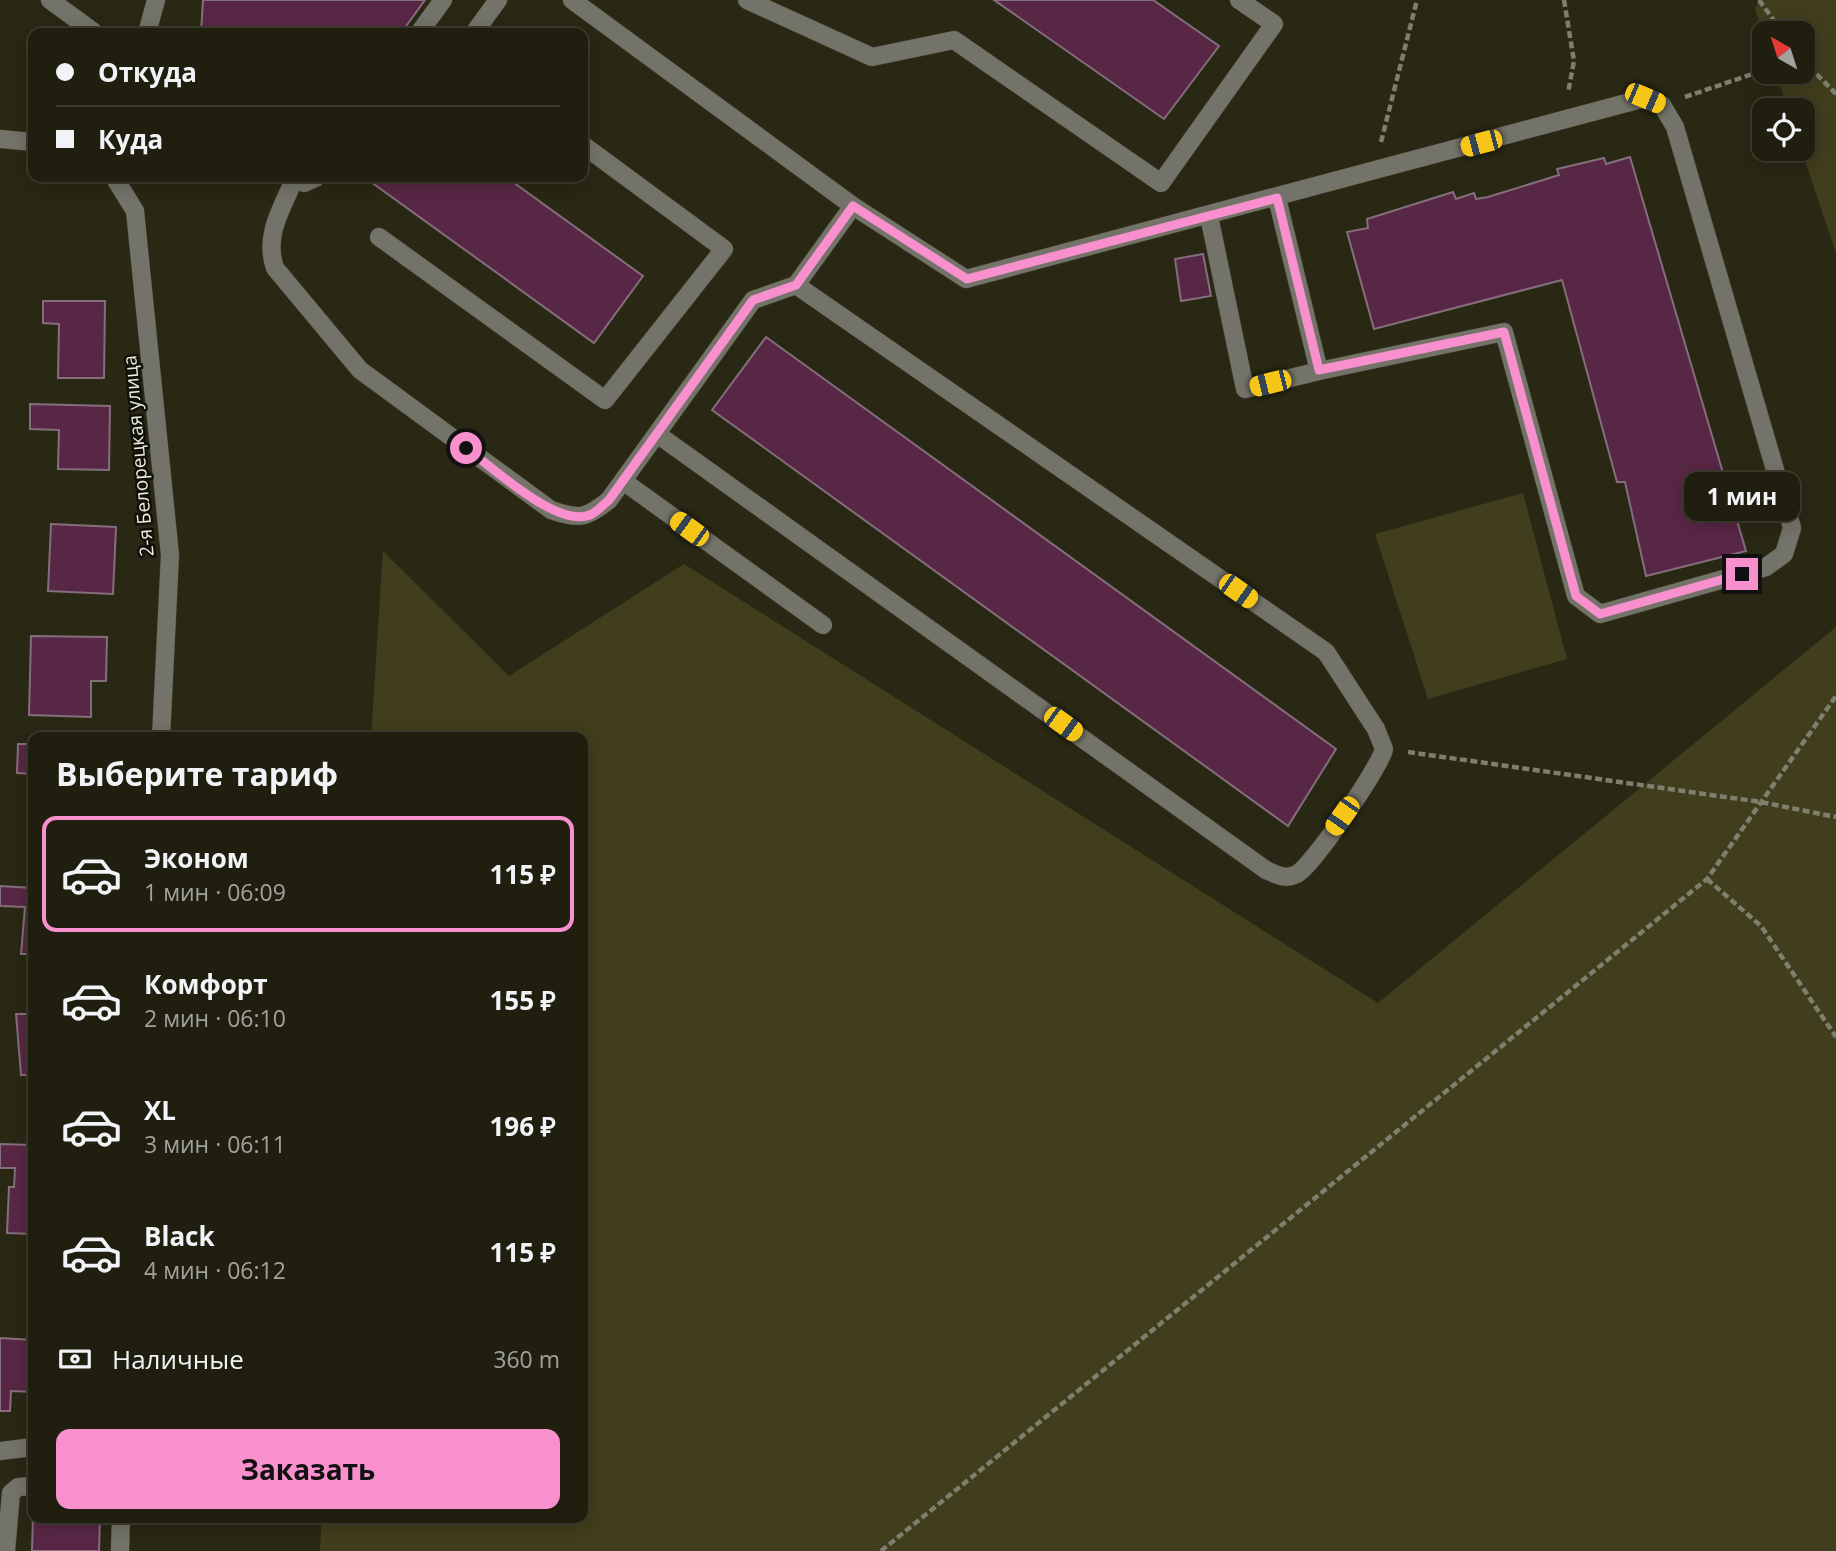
<!DOCTYPE html>
<html lang="ru">
<head>
<meta charset="utf-8">
<style>
  :root { --surface:#1f1e0f; --page:#2c2b1d; --text:#f1f3f6; --muted:#a1a29e; --line:#3c3c2f; --accent:#f790cd }
  body { margin:0; font-family:"Open Sans",sans-serif; background:var(--page); color:var(--text); height:100vh; display:flex; flex-direction:column; font-size:26px; white-space:nowrap }
  * { box-sizing:border-box; margin:0 }
  p { font-size:23px; color:var(--muted) }
  .icon { flex:none; width:38px; height:38px; fill:none; stroke:currentColor; stroke-width:2; stroke-linecap:round; stroke-linejoin:round }
  .map { position:relative; flex:1; overflow:hidden }
  .sheet { position:absolute; left:28px; top:732px; width:560px; height:791px; display:flex; flex-direction:column; background:var(--surface); border-radius:14px; box-shadow:0 4px 18px #0003,0 0 0 2px var(--line) }
  .sheet>* { flex:none }
  .banner { position:absolute; left:28px; top:28px; width:560px; height:154px; border-radius:14px; box-shadow:0 4px 18px #0003,0 0 0 2px var(--line); display:grid; align-content:center; height:154px; padding:0 28px; background:var(--surface) }
  .needle { width:46px; rotate:321deg }
  .tools { position:absolute; left:1752px; top:21px; display:grid; gap:14px }
  .tools a { display:grid; place-items:center; width:63px; height:63px; border-radius:14px; background:var(--surface); box-shadow:0 4px 18px #0003,0 0 0 2px var(--line); font-size:35px }
  .end { position:absolute; width:32px; height:32px; margin:-16px; border:9px solid #f790cd; background:#111; box-shadow:0 0 0 4px #111 }
  .from { border-radius:50% }
  .bubble { position:absolute; height:49px; border-radius:14px; background:var(--surface); box-shadow:0 4px 18px #0003,0 0 0 2px var(--line); font-size:23px; font-weight:700; line-height:49px; text-align:center }
  .car { position:absolute; width:21px; height:42px; margin:-21px -10px; border-radius:9px; box-shadow:0 0 5px 2px #0007; background:linear-gradient(#f5c518 24%,#345 0 40%,#f5c518 0 76%,#345 0 86%,#f5c518 0) }
  .banner b { display:flex; align-items:center; gap:24px; height:66px; font-size:26px }
  .banner b+b { border-top:2px solid var(--line) }
  .banner i { width:18px; height:18px; background:var(--text) }
  ul { padding:0; list-style:none }
  li { display:flex; align-items:center; gap:21px; height:116px; margin:0 14px 10px; padding:0 14px; border:4px solid transparent; border-radius:14px }
  li div { flex:1 }
  li b { display:block; font-size:26px }
  li em { font-style:normal; font-weight:700 }
  li.selected { border-color:var(--accent) }
  li>.icon { width:63px; height:63px; stroke-width:1.5 }
  h2 { padding:0 28px; font-size:32px; line-height:84px }
  .pay { display:flex; align-items:center; gap:18px; height:77px; padding:0 28px; font-size:26px }
  .pay p { margin-inline-start:auto }
  .primary-button { display:flex; gap:14px; margin-top:auto; padding:14px 28px }
  .primary-button a { flex:1; height:80px; border-radius:14px; background:var(--accent); color:#111; font-size:28px; font-weight:700; line-height:80px; text-align:center }
  .map>svg:first-child { display:block }
  .green { fill:#403e1c }
  .building { fill:#582745; stroke:#856e7b; stroke-width:2 }
  .lines { fill:none; stroke-linecap:round; stroke-linejoin:round }
  .minor-casing { stroke:#454431; stroke-width:19 }
  .path { stroke:#7f7f6e; stroke-width:4.5; stroke-dasharray:7 3.5; stroke-linecap:butt }
  .minor { stroke:#737369; stroke-width:18 }
  .route { stroke:#f790cd; stroke-width:9 }
  .labels { text-anchor:middle; dominant-baseline:central; stroke-width:5; stroke-linejoin:round; paint-order:stroke }
  .street-label { font-size:19px; fill:#eeeee1; stroke:#101008 }
</style>
</head>
<body>
<div class="map">
<svg width="1836" height="1551" viewBox="0 0 1836 1551">
  <rect width="100%" height="100%" fill="#292814"/>
  <path class="green" d="M1759,0H1836V253L1801,149L1802,110H1788L1776,72H1802V33H1764V37L1755,9Z
    M1523,493L1567,659L1428,699L1375,534Z
    M383,551L509,676L684,564L1378,1003L1836,627V1551H320L322,1517H583V737H371Z"/>
  <path class="building" d="M203,0H425L401,33H201Z
    M994,0H1153L1219,46L1164,119Z
    M1630,157L1746,551L1646,576L1625,482H1617L1562,280L1374,329L1347,232L1368,228L1367,219L1453,192L1456,199L1474,193L1476,199L1488,197L1559,175L1557,169L1604,158L1606,164Z
    M375,177H506L643,276L594,343L371,182Z
    M1203,254L1211,296L1181,301L1175,259Z
    M43,301H105L104,378H58L59,324L43,323Z
    M766,337L1336,749L1288,826L712,410Z
    M30,404L110,406L109,470L58,469L59,430L30,429Z
    M51,524L116,527L113,594L48,591Z
    M31,636L107,637L106,681H91V717L29,715Z
    M18,744H33V774L17,773Z
    M0,886L33,888V954H21L25,907L0,906Z
    M16,1014H33V1075H21Z
    M0,1144L33,1145V1234L7,1233L9,1187H14L15,1168H0Z
    M0,1338L33,1340V1392L11,1391L10,1411H0Z
    M33,1517H100L99,1551H32Z"/>
  <g class="lines">
    <defs>
      <path id="minor" d="M50,0L95,33
        M747,0L872,57L954,40L1161,183L1274,24L1239,0
        M147,33L156,0
        M419,33L443,0
        M474,33L498,0
        M0,139L33,142
        M114,177L135,211L170,555L161,737
        M289,177L304,183L317,177
        M294,180C281,210 264,236 275,268L360,370L551,510C579,520 587,518 609,500L753,300L796,285L853,206L572,0
        M853,206L966,279L1645,98L1662,105L1675,127L1792,528L1784,554L1766,567L1600,614L1576,596L1504,332L1319,371L1277,198
        M1209,216L1245,389L1319,371
        M379,237L605,400L724,249L583,145
        M657,434L1266,870C1277,875 1285,880 1297,874C1313,865 1380,767 1384,749L1376,729L1326,652L796,285
        M623,481L823,625
        M0,1451L33,1447
        M6,1551L11,1493L18,1487L33,1486
        M120,1551L121,1517"/>
    </defs>
    <use href="#minor" class="minor-casing"/>
    <path class="path" d="M1564,0L1574,61L1568,93
      M1759,0L1783,33
      M1802,59L1836,94
      M1685,97L1764,70
      M1381,142L1417,0
      M1408,752L1761,802L1836,817
      M1707,879L1761,926L1836,1037
      M881,1551L1707,879L1836,696"/>
    <use href="#minor" class="minor"/>
  </g>
  <g class="lines">
    <path class="route" d="M466,448C492,467 560,531 592,514C598,511 604,504 609,500L753,300L796,285L853,206L967,279L1277,198L1319,370L1504,332L1576,596L1600,614L1742,574"/>
  </g>
  <g class="labels">
    <g class="street-label">
      <text transform="translate(138 456) rotate(-95)">2-я Белорецкая улица</text>
    </g>
  </g>
</svg>
<div class="tools">
<a><svg class="needle" viewBox="-14 -14 28 28"><path d="M0-13l5 13h-10z" fill="#e53935"/><path d="M0 13l5-13h-10z" fill="#a1a29e"/></svg></a>
<a><svg class="icon" aria-label="locate" viewBox="0 0 24 24"><circle cx="12" cy="12" r="6"/><path d="M12 2v4M12 18v4M2 12h4M18 12h4"/></svg></a>
</div>
<i class="end from" style="left:466px;top:448px"></i>
<i class="end" style="left:1742px;top:574px"></i>
<div class="bubble" style="left:1684px;top:472px;width:116px">1 мин</div>
<i class="car" style="left:1645px;top:98px;rotate:113deg"></i>
<i class="car" style="left:1481px;top:143px;rotate:255deg"></i>
<i class="car" style="left:1270px;top:383px;rotate:256deg"></i>
<i class="car" style="left:689px;top:529px;rotate:306deg"></i>
<i class="car" style="left:1238px;top:591px;rotate:125deg"></i>
<i class="car" style="left:1063px;top:724px;rotate:126deg"></i>
<i class="car" style="left:1342px;top:816px;rotate:215deg"></i>
<div class="banner">
<b><i class="from"></i>Откуда</b>
<b><i></i>Куда</b>
</div>
<section class="sheet">
<h2>Выберите тариф</h2>
<ul>
<li class="selected"><svg class="icon" aria-label="car" viewBox="0 0 24 24"><path d="M5 17H2v-5l4-1 3-4h7l3 4 3 1v5h-3M9 17h6M6 11h13"/><circle cx="7" cy="17" r="2"/><circle cx="17" cy="17" r="2"/></svg><div><b>Эконом</b><p>1 мин · 06:09</p></div><em>115 ₽</em></li>
<li><svg class="icon" aria-label="car" viewBox="0 0 24 24"><path d="M5 17H2v-5l4-1 3-4h7l3 4 3 1v5h-3M9 17h6M6 11h13"/><circle cx="7" cy="17" r="2"/><circle cx="17" cy="17" r="2"/></svg><div><b>Комфорт</b><p>2 мин · 06:10</p></div><em>155 ₽</em></li>
<li><svg class="icon" aria-label="car" viewBox="0 0 24 24"><path d="M5 17H2v-5l4-1 3-4h7l3 4 3 1v5h-3M9 17h6M6 11h13"/><circle cx="7" cy="17" r="2"/><circle cx="17" cy="17" r="2"/></svg><div><b>XL</b><p>3 мин · 06:11</p></div><em>196 ₽</em></li>
<li><svg class="icon" aria-label="car" viewBox="0 0 24 24"><path d="M5 17H2v-5l4-1 3-4h7l3 4 3 1v5h-3M9 17h6M6 11h13"/><circle cx="7" cy="17" r="2"/><circle cx="17" cy="17" r="2"/></svg><div><b>Black</b><p>4 мин · 06:12</p></div><em>115 ₽</em></li>
</ul>
<div class="pay"><svg class="icon" aria-label="cash" viewBox="0 0 24 24"><path d="M3 7h18v10H3z"/><circle cx="12" cy="12" r="2"/></svg>Наличные<p>360 m</p></div>
<div class="primary-button"><a>Заказать</a></div>
</section>
</div>
</body>
</html>
